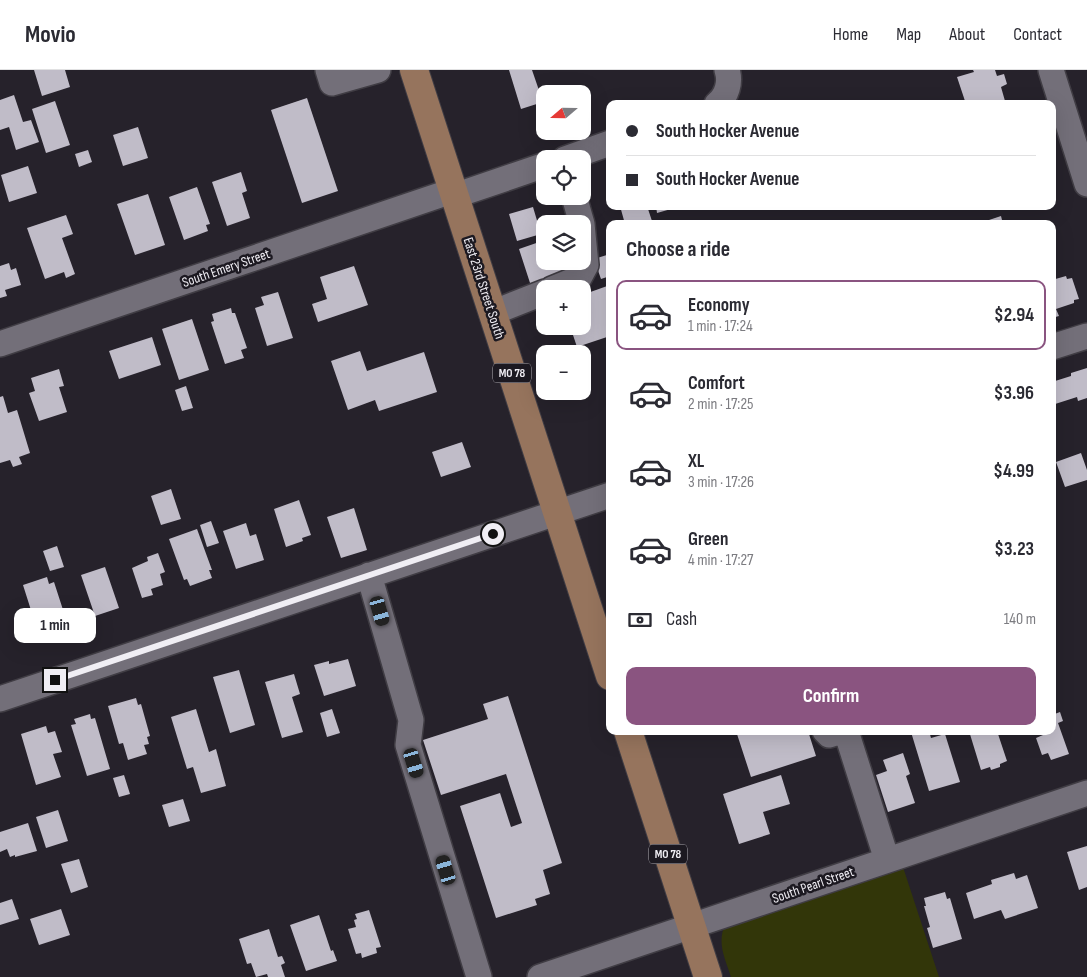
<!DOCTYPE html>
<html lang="en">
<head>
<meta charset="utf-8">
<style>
  :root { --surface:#fff; --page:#f7f7f7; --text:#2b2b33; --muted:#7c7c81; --line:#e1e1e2; --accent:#8a5480 }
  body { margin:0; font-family:"Sofia Sans Condensed",sans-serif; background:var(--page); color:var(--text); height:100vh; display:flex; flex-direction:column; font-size:19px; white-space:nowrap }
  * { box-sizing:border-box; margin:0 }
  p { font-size:16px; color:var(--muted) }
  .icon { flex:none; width:28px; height:28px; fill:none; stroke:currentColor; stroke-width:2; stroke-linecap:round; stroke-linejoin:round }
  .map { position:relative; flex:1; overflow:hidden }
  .sheet { position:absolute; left:606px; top:150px; width:450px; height:515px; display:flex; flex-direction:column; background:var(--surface); border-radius:10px; box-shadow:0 5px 20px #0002 }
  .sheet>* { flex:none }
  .top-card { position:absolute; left:606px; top:30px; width:450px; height:110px; border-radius:10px; box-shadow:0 5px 20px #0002; display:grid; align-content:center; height:110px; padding:0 20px; background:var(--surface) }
  .needle { width:32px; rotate:250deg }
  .fabs { position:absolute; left:536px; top:15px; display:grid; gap:10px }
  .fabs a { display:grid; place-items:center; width:55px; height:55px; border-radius:10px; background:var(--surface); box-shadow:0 5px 20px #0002; font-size:25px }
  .end { position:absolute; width:22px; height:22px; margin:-11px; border:6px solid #f0eef4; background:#111; box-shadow:0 0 0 2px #111 }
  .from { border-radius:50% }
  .bubble { position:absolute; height:35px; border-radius:10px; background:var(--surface); box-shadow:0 5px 20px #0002; font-size:16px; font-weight:700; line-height:35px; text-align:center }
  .car { position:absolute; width:15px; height:30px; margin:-15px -8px; border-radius:6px; box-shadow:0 0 4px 1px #0007; background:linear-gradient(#222 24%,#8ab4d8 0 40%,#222 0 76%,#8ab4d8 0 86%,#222 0) }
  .top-card b { display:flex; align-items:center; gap:18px; height:48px; font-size:19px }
  .top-card b+b { border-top:1px solid var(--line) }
  .top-card i { width:12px; height:12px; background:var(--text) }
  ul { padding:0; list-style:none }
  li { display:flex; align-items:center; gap:15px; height:70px; margin:0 10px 8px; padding:0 10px; border:2px solid transparent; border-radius:10px }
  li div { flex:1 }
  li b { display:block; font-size:19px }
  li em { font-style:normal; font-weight:700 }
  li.on { border-color:var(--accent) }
  li>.icon { width:45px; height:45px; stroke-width:1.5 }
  h2 { padding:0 20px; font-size:22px; line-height:60px }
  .pay { display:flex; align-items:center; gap:12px; height:55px; padding:0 20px; font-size:19px }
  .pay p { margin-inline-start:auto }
  .action { display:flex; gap:10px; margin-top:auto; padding:10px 20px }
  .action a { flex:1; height:58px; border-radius:10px; background:var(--accent); color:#fff; font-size:20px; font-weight:700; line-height:58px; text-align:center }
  header { display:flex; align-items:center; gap:30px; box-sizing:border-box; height:70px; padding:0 25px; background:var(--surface); border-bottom:1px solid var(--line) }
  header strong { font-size:24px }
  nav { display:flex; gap:28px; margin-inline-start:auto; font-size:18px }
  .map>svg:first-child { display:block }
  .green { fill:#323609 }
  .building { fill:#c0bcc8 }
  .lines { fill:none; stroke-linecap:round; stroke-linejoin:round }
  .minor-casing { stroke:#403d44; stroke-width:28 }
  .major-casing { stroke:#403d44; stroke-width:30 }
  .minor { stroke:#736f79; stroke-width:25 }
  .major { stroke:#96745d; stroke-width:28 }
  .route { stroke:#f0eef4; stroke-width:6 }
  .labels { text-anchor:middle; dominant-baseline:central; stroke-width:5; stroke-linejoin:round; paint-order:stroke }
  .shield { fill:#1c1921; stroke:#b0aeb5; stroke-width:1 }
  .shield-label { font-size:12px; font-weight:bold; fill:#f0eef4 }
  .street-label { font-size:14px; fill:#f0eef4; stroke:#1c1921 }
</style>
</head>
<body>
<header>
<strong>Movio</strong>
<nav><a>Home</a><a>Map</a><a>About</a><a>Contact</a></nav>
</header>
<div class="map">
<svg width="1087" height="907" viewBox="0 0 1087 907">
  <rect width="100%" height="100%" fill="#26222b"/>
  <path class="green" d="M902,794L939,907H731C725,888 716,872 726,853Z"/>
  <path class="building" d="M34,0H65L70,17L42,26Z
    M509,0H532L543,32L521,39Z
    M973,0H995L997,6L1004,4L1007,14L1001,17L1005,31L996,34H966L957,7L974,2Z
    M14,25L23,52L31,50L39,72L16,80L9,57L0,60V30Z
    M307,28L338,121L302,133L271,40Z
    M55,31L70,75L46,83L32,39Z
    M138,57L148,88L123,96L113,65Z
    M88,80L92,92L79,97L75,84Z
    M28,96L37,123L9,132L1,105Z
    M241,102L247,121L242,123L250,148L227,156L212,112Z
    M197,117L210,154L206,155L208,161L184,170L169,127Z
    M148,124L165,175L135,185L117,134Z
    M620,136H647L653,154H625Z
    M656,136H671V139L657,143Z
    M533,137L541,164L517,171L509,144Z
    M66,145L73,164L62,168L75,204L66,208L64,202L45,209L27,158Z
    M1001,146L1003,154H980V153Z
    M545,170V191H561L565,205L531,216L519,179Z
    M610,184V206L601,209L594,189Z
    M9,193L11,200L16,198L21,215L5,220L7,226L0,228V196Z
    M354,196L368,235L318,252L312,234L327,229L320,207Z
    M1066,206L1067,209L1072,208L1079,229L1074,230V233L1056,239L1059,246L1052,248V210Z
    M610,215V266L577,277L570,256H582V225Z
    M278,222L293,268L267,276L255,238L264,235L261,227Z
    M231,238L232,243H235L247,278L241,280L244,288L225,294L211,252L214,251L212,244Z
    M192,249L209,300L179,310L162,259Z
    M152,267L161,295L119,309L109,281Z
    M360,281L367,301L424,282L437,322L379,341L375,330L348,340L331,291Z
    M1087,298V328L1078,331L1077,327L1052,335V312L1071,306V303Z
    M59,299L64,316L59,317L67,342L39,351L29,323L35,321L31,308Z
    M186,316L193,338L182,341L175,320Z
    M3,326L8,343L17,340L30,383L19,387L22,394L13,397L10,390L0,393V327Z
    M462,372L471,397L441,407L432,382Z
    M1081,383L1087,400V410L1065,417L1056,392Z
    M171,419L181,449L161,455L151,426Z
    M299,430L311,465L302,468L303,471L286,477L274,439Z
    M354,438L367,480L341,488L327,447Z
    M211,451L219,473L207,477L200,455Z
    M246,453L250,466L256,464L264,490L236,499L223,461Z
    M197,459L212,500H209L212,508L190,516L187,509L184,510L169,469Z
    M57,476L64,497L50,501L43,481Z
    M158,483L165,502L160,504L163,515L151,519L153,525L142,528L132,498L148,491L147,487Z
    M105,497L119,538L95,546L81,505Z
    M47,507L49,514L54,512L65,546L36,556L23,515Z
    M348,589L356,616L324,626L314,595L329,591V594Z
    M239,600L255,655L230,663L213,607Z
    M294,604L300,624L292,627L303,662L282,668L265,612Z
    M508,626L562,793L543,800L550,824L535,829L537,835L496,848L460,736L500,723L511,757L522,753L506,704L441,725L423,670L488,649L483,634Z
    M136,628L138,635L141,634L150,666L147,667L149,674L144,675L147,684L128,690L123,673L119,674L108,636Z
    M196,639L209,682L216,679L226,716L201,723L193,697L187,699L171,647Z
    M332,639L340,663L327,667L320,643Z
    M1060,642L1063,651L1058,653L1069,684L1051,690L1048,683L1042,685L1036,668L1043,665L1042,661H1052V645Z
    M90,644L91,649L95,648L110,699L87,706L71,655L76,654L74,649Z
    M46,656L48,663L55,661L62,682L53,684L61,707L36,715L21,664Z
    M736,661H808L816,686L751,707Z
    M913,661H929L931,668L945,664L960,712L929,721L911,662Z
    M969,661H997L1007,691L1000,694V697L991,700L990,697L981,700Z
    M903,683L910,704L906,706L915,733L888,742L876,705L887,701L883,690Z
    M124,705L130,724L119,727L113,708Z
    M781,705L790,734L763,742L770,764L739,774L723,724Z
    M183,729L190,751L169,757L162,735Z
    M58,740L68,771L46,778L36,747Z
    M28,753L37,781L15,787V785L10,787L7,779L0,782V762Z
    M1087,776V817L1079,820L1067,782Z
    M79,789L88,817L71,823L61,794Z
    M1014,803L1016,809L1027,805L1038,838L1005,849L1001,840L974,849L966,823L992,814L991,810Z
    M945,822L947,829L950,828L962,869L933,878L927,858L930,857L924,836H926L924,828Z
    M12,829L19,849L0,855V833Z
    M61,839L70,865L39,875L30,849Z
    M369,840L381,877L376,878L377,883L362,888L361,883L356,884L348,859L356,857L354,850L357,849L355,844Z
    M319,845L331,881L333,880L337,891L306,901L290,855Z
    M269,859L278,887L282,886L285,893L281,895L285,907H268L267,904L256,907L251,893L247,894L239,869Z"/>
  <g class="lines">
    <defs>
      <path id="minor" d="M328,0L332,13L378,0
        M1051,0L1087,114
        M717,34C727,26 731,12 727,0
        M565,89L610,73
        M454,126L545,95
        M574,126L582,154
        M552,219L579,208L586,195L582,154
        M492,243L545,222
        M0,274L452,121
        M1052,277L1087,266
        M369,505L411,650L408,675L479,907
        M0,629L610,425
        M825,661L829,665L842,661
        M846,661L887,790
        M540,907L1087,723"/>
      <path id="major" d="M414,0L610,606
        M628,661L708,907"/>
    </defs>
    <use href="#minor" class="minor-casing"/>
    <use href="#major" class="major-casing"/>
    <use href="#minor" class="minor"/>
    <use href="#major" class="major"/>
  </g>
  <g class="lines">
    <path class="route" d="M55,610L493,464"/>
  </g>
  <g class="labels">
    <g class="shield">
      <rect x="493" y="293.5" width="38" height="19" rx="4"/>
      <rect x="649" y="774.5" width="38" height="19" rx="4"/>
    </g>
    <g class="shield-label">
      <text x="512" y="303">MO 78</text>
      <text x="668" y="784">MO 78</text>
    </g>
    <g class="street-label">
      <text transform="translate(226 198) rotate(-19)">South Emery Street</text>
      <text transform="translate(484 218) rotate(72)">East 23rd Street South</text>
      <text transform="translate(813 815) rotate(-19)">South Pearl Street</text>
    </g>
  </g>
</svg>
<div class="fabs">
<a><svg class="needle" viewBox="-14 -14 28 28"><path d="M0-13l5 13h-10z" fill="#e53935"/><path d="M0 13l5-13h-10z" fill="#7c7c81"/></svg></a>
<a><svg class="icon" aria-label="locate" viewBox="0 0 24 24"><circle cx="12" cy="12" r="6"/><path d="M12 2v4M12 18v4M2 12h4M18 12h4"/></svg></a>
<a><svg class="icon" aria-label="layers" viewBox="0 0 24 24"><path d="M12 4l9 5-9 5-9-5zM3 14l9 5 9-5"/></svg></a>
<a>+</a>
<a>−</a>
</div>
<i class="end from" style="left:493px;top:464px"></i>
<i class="end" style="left:55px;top:610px"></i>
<div class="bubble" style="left:14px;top:538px;width:82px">1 min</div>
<i class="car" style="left:380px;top:541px;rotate:164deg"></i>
<i class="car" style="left:414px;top:693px;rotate:163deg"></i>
<i class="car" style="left:446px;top:800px;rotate:343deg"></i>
<div class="top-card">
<b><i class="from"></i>South Hocker Avenue</b>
<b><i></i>South Hocker Avenue</b>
</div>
<section class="sheet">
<h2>Choose a ride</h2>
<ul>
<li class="on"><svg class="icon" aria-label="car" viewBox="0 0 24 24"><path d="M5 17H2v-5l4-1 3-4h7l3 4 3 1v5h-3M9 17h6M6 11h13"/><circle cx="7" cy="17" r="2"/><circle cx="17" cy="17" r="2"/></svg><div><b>Economy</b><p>1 min · 17:24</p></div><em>$2.94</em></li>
<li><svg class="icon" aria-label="car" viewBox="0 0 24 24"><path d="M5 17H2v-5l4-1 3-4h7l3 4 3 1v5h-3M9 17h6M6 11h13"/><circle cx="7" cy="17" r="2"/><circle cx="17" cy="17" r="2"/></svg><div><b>Comfort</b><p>2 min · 17:25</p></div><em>$3.96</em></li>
<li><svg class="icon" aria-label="car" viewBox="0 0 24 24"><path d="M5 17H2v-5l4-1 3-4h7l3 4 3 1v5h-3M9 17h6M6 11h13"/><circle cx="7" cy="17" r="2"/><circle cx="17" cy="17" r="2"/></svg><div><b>XL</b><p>3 min · 17:26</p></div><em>$4.99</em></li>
<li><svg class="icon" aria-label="car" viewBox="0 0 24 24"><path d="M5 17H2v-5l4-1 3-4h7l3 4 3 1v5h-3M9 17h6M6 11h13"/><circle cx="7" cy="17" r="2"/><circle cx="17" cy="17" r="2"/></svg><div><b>Green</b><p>4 min · 17:27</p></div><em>$3.23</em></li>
</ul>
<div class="pay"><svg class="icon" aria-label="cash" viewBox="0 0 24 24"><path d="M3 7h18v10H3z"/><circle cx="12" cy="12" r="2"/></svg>Cash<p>140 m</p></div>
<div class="action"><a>Confirm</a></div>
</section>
</div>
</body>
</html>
